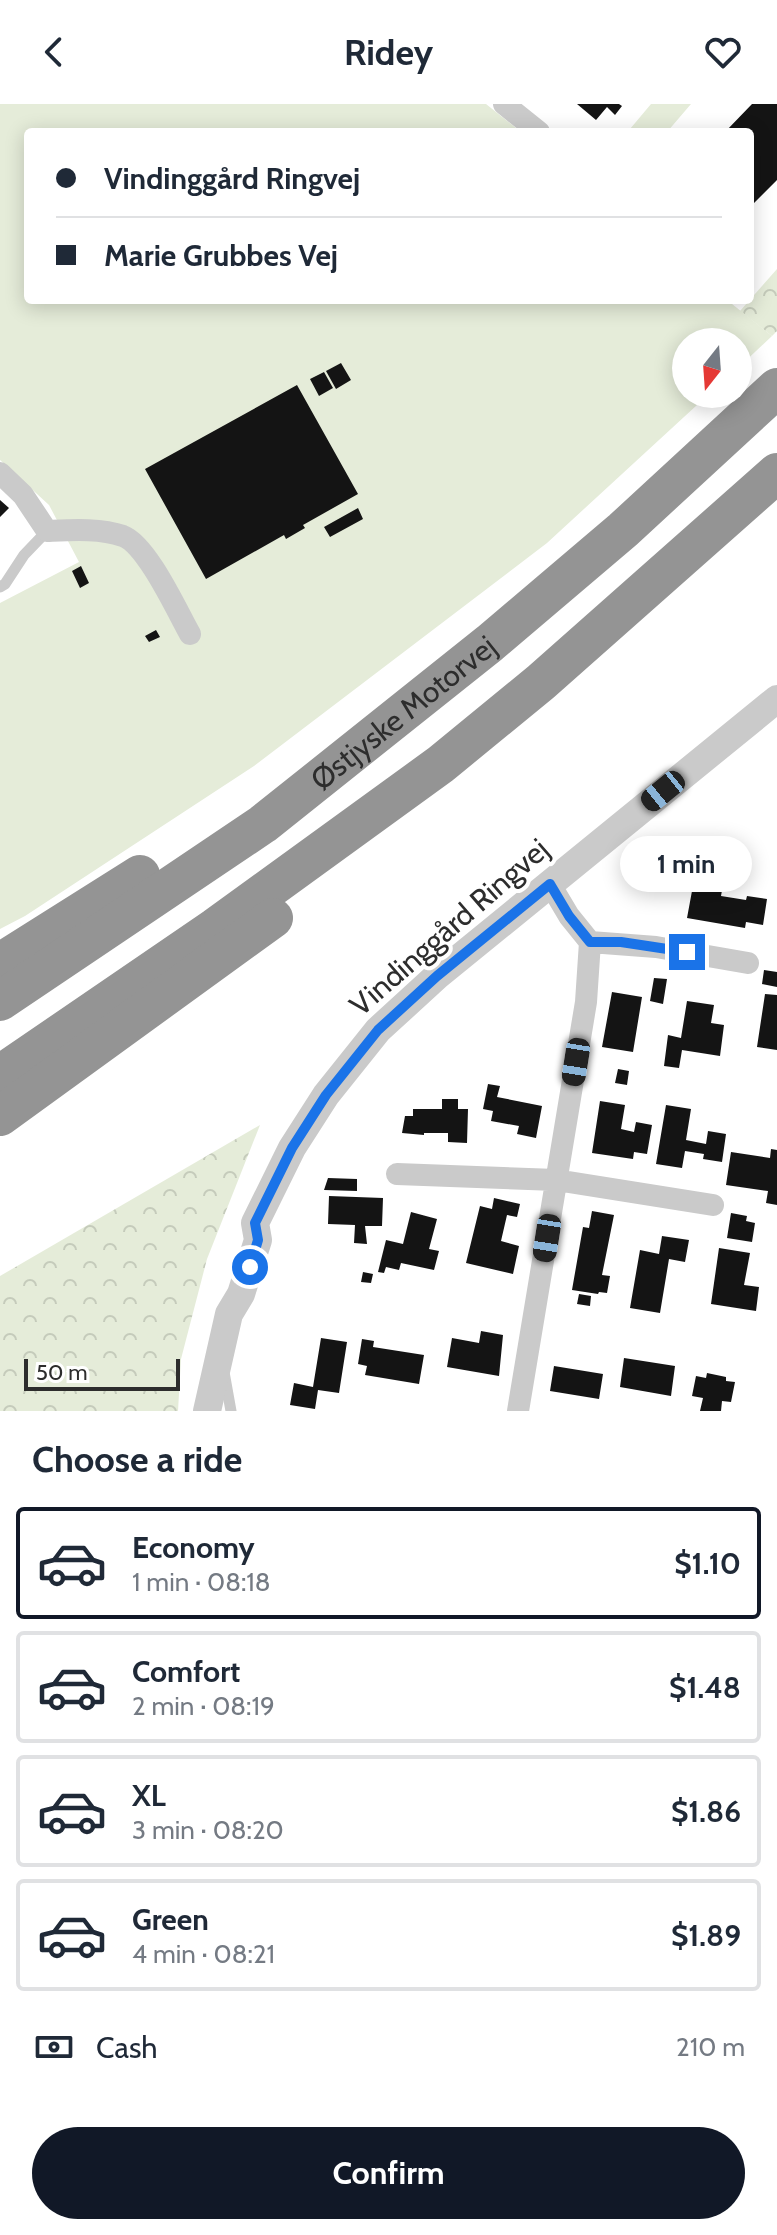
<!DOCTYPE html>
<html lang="en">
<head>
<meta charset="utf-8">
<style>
  :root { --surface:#fff; --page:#f2f2f3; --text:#1f2937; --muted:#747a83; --line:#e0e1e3; --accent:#111827 }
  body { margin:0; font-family:Cabin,sans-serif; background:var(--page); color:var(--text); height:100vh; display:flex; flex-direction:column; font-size:30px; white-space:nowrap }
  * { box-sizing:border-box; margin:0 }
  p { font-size:26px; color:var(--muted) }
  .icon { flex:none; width:44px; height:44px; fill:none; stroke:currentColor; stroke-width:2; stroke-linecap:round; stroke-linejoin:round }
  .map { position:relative; height:1307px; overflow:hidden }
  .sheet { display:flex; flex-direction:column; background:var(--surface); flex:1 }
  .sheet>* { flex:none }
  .banner { position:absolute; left:24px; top:24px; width:730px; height:176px; border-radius:8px; box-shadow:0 4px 20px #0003; display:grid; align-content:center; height:176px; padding:0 32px; background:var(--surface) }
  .needle { width:52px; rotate:197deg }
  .fabs { position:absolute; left:672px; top:224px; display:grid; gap:16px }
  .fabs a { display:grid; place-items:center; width:80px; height:80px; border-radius:50%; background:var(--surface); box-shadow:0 4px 20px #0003; font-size:40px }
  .scale { position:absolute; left:24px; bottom:20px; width:156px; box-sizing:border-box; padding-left:8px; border:4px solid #2d2d2d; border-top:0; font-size:22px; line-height:28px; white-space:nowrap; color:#2d2d2d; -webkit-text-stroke:6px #fff; paint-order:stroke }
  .end { position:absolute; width:36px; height:36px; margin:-18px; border:10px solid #1a73e8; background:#fff; box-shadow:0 0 0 4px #fff }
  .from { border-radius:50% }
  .bubble { position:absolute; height:56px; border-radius:28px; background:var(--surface); box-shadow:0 4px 20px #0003; font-size:26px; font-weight:800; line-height:56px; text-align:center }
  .car { position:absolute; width:24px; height:48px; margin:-24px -12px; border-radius:10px; box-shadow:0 0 6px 2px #0007; background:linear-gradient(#222 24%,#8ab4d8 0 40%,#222 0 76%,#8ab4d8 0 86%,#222 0) }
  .banner b { display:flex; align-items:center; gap:28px; height:76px; font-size:30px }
  .banner b+b { border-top:2px solid var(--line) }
  .banner i { width:20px; height:20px; background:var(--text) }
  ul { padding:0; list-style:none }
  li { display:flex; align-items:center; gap:24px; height:112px; margin:0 16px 12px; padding:0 16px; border:4px solid var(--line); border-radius:8px }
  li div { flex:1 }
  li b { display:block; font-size:30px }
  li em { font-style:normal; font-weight:800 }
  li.on { border-color:var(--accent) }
  li>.icon { width:72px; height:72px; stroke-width:1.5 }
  h2 { padding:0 32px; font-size:36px; line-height:96px }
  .pay { display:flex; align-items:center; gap:20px; height:88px; padding:0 32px; font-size:30px }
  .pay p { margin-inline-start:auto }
  .button { display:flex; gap:16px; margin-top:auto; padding:16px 32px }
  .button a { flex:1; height:92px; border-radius:48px; background:var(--accent); color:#fff; font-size:32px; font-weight:800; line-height:92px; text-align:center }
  header { display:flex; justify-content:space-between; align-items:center; height:104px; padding:0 32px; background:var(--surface); font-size:36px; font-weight:800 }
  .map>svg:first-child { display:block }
  .forest { fill:url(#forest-crowns) }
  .pitch { fill:#e5ecd9 }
  .building { fill:#141414 }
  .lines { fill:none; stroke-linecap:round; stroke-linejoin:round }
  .service { stroke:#cacaca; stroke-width:11 }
  .minor { stroke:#cacaca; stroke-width:22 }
  .tertiary { stroke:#cacaca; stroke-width:28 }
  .motorway { stroke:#949494; stroke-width:40 }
  .route { stroke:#1a73e8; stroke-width:10 }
  .labels { text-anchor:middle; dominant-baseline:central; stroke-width:8; stroke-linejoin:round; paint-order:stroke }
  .street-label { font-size:30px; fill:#2d2d2d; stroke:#fff }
</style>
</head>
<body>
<header><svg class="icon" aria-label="back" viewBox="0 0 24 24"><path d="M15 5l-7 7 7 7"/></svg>Ridey<svg class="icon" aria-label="heart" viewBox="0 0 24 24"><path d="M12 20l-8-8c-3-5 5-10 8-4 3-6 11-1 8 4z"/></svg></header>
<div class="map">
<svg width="777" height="1307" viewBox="0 0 777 1307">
  <defs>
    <pattern id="forest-crowns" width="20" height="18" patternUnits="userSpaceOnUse" patternTransform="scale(2)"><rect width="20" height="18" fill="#e5ecd9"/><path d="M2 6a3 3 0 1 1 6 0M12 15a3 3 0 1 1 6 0" fill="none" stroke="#c5cbbb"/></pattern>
  </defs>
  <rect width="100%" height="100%" fill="#fff"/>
  <path class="forest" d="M777,165V227L772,232L740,207Z
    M260,1021L207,1155L181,1255L178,1307H0V1172Z"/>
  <path class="pitch" d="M0,0H486L521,28H28V196H727L772,232L738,264V238H686V290H709L547,439L254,662L25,812L0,825V499L79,458L49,401L0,356Z
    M651,0H691L667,28H633L630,25Z"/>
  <path class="building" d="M577,0H619L622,2L615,11L607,3L596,16Z
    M752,0H777V76L750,103V28H725Z
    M341,259L351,276L336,285L326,267Z
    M324,268L333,284L319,292L310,275Z
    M297,281L358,390L303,421L305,424L286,435L284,431L206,475L145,365Z
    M0,396L9,404L0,413Z
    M358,404L363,415L330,433L324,423Z
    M81,462L89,479L80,484L72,467Z
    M156,526L160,533L149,538L145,532Z
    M704,772L724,775L721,792L746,796L747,792L767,795L763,821L746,818L745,824L687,814L692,787L702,788Z
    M764,866L777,868V883L762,880Z
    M654,874L667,875L663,900L650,897Z
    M612,888L642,893L633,948L602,943Z
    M765,890L777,891V946L757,943Z
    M687,897L714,901L711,919L724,921L720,952L682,946L679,964L664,962L668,931L681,934Z
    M618,965L629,967L627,981L615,979Z
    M488,980L500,982L497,993L542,1002L536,1034L517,1030L519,1022L491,1017L493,1007L483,1005Z
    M442,995H458V1005H468L467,1039L448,1038V1029H424V1031L402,1029L405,1012H413V1005H442Z
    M600,997L625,1001L621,1025L634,1028L636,1018L652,1021L647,1050L634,1048L633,1055L592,1049Z
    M666,1001L691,1005L686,1036L706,1040L708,1027L726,1030L722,1058L703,1055L704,1050L685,1047L682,1064L656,1060Z
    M771,1045L777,1046V1101L766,1099L768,1087L726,1081L731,1048L770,1054Z
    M328,1074L357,1075V1087L324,1086Z
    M329,1092L383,1094L382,1122H365L367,1140L354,1139L355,1121L328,1120Z
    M494,1094L520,1100L517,1113L507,1111L501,1137L519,1142L513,1170L466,1159L480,1102L492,1105Z
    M592,1107L614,1111L602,1171L610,1172L607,1189L599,1188L598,1190L572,1186L583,1123L589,1124Z
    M411,1108L437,1115L429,1145L439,1147L434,1166L401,1159L399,1166L386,1163L384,1169L378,1168L386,1136L403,1140Z
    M731,1109L747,1112L746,1117L755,1119L752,1138L727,1134Z
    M662,1132L689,1136L685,1158L669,1155L660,1209L630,1204L640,1146L659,1150Z
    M719,1144L750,1149L744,1181L759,1183L756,1207L711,1200Z
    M363,1168L373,1170L371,1179L361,1178Z
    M579,1190L591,1192L590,1202L577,1200Z
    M481,1227L503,1231L499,1272L447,1263L452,1234L479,1239Z
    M321,1234L347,1238L339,1289L318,1286L315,1305L290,1301L294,1279L313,1283Z
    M362,1235L374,1237L373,1243L424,1251L419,1280L365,1271L367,1262L358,1260Z
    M624,1254L675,1262L671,1292L620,1283Z
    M554,1262L603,1270L599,1295L550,1287Z
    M707,1269L726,1273V1277L735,1278L731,1298L722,1297L721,1307H700L703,1294L692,1292L696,1272L706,1274Z"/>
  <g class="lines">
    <path class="service" d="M0,483L5,480L24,451L47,427
      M224,1268L231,1307"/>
    <path class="minor" d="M504,0L539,28
      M0,369L23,391L47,427C71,426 100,424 123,432C147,441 177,507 190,530
      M590,838L656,843L748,859
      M397,1070L556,1076L713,1101
      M518,1307L586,898L590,838L569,812L550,780"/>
    <path class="tertiary" d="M207,1307L229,1210L241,1190L258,1136L255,1119L292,1044L326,991L378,926L437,872L777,595"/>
    <g class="motorway">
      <path d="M0,859L140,771"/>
      <path id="s1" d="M0,897L263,720L490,539L623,426L777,284"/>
      <path d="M0,971L215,824L441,660L541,578L777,369"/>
      <path d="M0,1012L273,814"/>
    </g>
  </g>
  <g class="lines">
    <path class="route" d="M250,1163L258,1136L255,1119L292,1044L326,991L378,926L437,872L550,780L569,812L590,838H621L687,848"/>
  </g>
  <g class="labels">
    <g class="street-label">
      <text stroke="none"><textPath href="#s1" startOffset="496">Østjyske Motorvej</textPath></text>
      <text transform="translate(449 823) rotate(-41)">Vindinggård Ringvej</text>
    </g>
  </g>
</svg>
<div class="fabs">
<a><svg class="needle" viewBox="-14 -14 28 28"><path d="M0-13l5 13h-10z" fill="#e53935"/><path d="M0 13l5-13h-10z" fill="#747a83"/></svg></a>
</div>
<div class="scale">50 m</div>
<i class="end from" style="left:250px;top:1163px"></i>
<i class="end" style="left:687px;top:848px"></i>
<div class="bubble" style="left:620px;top:732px;width:132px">1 min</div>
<i class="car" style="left:663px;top:687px;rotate:231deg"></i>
<i class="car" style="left:576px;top:958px;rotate:189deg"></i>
<i class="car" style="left:547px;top:1134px;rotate:189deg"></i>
<div class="banner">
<b><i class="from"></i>Vindinggård Ringvej</b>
<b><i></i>Marie Grubbes Vej</b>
</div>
</div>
<section class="sheet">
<h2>Choose a ride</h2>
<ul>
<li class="on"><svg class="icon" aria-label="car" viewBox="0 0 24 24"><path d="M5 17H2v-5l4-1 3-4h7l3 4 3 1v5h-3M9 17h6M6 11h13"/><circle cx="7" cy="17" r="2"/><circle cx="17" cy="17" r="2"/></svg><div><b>Economy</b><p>1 min · 08:18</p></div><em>$1.10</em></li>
<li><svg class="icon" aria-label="car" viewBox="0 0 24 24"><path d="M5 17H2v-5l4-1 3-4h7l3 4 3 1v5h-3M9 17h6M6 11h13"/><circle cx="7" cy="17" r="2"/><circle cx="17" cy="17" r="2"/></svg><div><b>Comfort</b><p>2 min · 08:19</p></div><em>$1.48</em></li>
<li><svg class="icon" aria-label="car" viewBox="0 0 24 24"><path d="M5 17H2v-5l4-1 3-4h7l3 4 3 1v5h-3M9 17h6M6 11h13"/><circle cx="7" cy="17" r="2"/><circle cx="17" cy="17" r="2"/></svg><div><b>XL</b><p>3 min · 08:20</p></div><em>$1.86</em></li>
<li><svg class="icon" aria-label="car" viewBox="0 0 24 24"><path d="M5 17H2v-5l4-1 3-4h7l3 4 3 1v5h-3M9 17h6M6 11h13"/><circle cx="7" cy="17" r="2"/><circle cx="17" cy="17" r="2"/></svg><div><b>Green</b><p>4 min · 08:21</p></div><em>$1.89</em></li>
</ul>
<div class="pay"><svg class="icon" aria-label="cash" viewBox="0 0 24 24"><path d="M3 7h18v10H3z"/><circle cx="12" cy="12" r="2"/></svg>Cash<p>210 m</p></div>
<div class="button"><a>Confirm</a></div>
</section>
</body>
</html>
